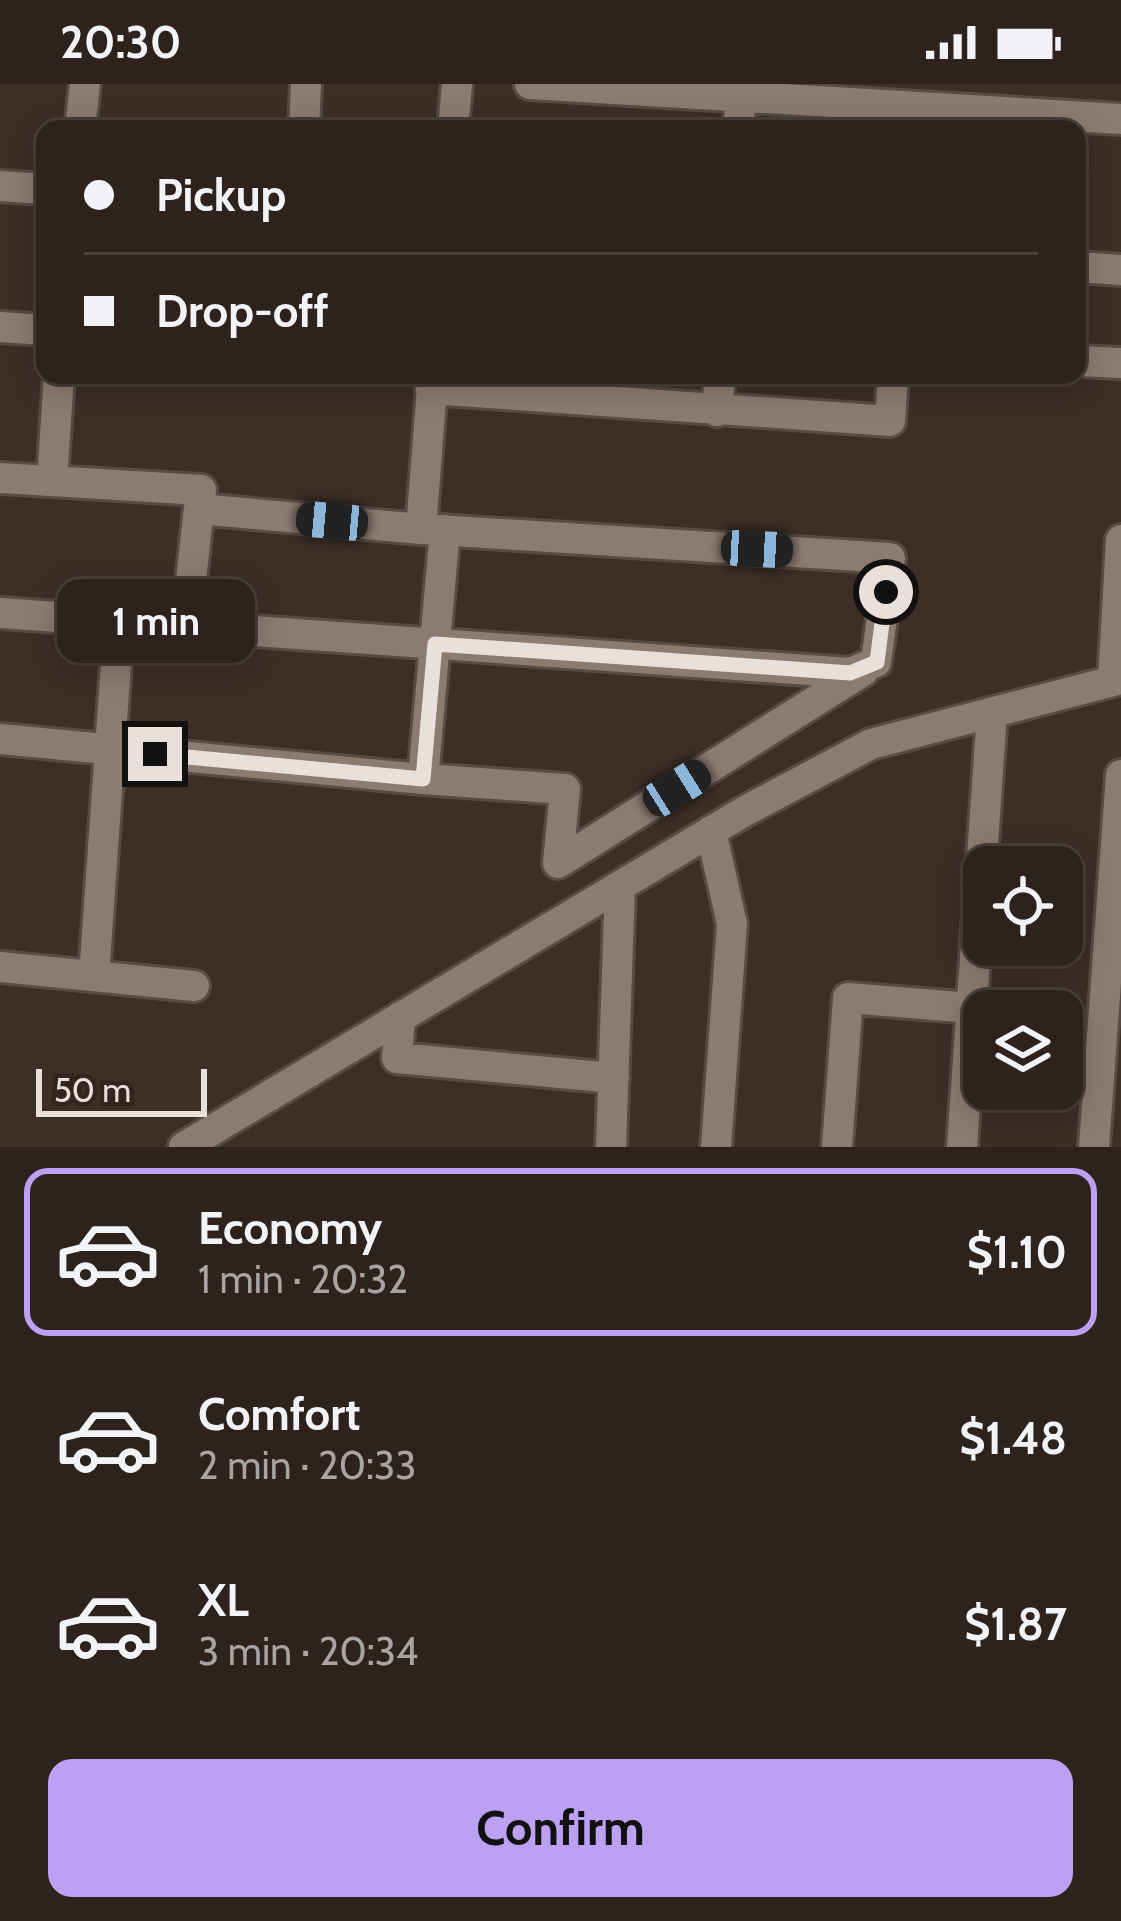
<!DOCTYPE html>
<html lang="en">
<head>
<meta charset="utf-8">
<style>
  :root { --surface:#2e221c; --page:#362a25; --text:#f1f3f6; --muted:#a7a4a3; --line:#493f3b; --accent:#bca0f2 }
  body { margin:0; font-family:Cabin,sans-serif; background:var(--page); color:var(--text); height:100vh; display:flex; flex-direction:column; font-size:45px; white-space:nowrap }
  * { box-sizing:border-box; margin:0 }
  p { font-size:39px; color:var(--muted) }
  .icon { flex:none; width:66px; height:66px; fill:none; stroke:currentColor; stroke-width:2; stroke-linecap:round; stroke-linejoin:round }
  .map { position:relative; height:1063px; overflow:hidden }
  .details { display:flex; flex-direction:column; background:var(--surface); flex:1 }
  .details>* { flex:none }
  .banner { position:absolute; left:36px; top:36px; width:1050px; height:264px; border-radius:24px; box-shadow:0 6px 30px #0003,0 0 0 3px var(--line); display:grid; align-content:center; height:264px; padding:0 48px; background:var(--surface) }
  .tools { position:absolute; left:963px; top:762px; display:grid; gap:24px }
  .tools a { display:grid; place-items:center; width:120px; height:120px; border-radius:24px; background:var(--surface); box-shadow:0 6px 30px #0003,0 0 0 3px var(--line); font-size:60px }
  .scale { position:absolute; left:36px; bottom:30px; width:171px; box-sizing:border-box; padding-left:12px; border:6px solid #eae0db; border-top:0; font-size:33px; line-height:42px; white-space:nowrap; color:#eae0db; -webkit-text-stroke:9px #33241c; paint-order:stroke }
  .end { position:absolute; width:54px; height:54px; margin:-27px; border:15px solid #eae0db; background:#111; box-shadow:0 0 0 6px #111 }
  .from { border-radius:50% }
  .bubble { position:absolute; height:84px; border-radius:24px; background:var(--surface); box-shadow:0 6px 30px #0003,0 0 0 3px var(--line); font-size:39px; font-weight:700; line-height:84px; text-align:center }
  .car { position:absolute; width:36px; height:72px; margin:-36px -18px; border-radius:15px; box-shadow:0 0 9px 3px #0007; background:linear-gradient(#222 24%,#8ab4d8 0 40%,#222 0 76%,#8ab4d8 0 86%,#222 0) }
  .banner b { display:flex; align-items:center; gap:42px; height:114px; font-size:45px }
  .banner b+b { border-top:3px solid var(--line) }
  .banner i { width:30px; height:30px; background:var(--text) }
  ul { padding:21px 0 0; list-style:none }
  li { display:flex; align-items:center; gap:36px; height:168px; margin:0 24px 18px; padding:0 24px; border:6px solid transparent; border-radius:24px }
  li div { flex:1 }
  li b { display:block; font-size:45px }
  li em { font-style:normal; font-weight:700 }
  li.on { border-color:var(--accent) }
  li>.icon { width:108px; height:108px; stroke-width:1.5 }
  .primary-button { display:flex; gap:24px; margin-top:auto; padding:24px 48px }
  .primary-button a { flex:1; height:138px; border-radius:24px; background:var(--accent); color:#111; font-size:48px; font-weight:700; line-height:138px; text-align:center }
  .status { display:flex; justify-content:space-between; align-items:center; height:84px; padding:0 60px; background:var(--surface); direction:ltr }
  .status svg { height:33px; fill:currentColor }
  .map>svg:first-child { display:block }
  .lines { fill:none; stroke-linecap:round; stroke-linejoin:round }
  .minor-casing { stroke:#574b43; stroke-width:36 }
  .minor { stroke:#8c7b71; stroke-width:30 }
  .route { stroke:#eae0db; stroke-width:15 }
</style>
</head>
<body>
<div class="status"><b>20:30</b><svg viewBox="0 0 49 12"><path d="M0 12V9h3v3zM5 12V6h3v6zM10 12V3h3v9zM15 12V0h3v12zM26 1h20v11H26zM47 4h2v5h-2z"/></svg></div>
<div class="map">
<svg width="1121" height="1063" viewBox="0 0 1121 1063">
  <rect width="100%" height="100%" fill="#3d2e26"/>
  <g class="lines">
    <defs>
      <path id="minor" d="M530,0L1121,35
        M80,45L85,0
        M304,45L306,0
        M453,45L457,0
        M738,45L742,0
        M0,102L45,105
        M1077,183L1121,186
        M0,243L45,246
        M1077,277L1121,279
        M431,305L890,337L893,291
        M717,327L720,291
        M0,394L201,406L186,541
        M52,397L59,291
        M421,445L433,291
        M445,446L423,695L565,705L558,779L863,587
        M0,529L850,589L876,578L890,474L421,445L199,425
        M1113,597L1121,456
        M0,655L423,695
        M711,747L732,840L716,1063
        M0,883L194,902
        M94,892L119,537
        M400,933L397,974L614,994
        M184,1063L745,727L871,660L1121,595
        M611,1063L620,802
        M837,1063L848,914L972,924
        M962,1063L992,629
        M1094,1063L1121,691"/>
    </defs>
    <use href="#minor" class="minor-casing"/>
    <use href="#minor" class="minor"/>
  </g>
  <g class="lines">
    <path class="route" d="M155,670L423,695L435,560L850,589L877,578L886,508"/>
  </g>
</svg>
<div class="tools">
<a><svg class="icon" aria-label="locate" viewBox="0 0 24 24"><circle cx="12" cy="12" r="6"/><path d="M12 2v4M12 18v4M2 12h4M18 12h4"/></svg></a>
<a><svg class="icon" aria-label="layers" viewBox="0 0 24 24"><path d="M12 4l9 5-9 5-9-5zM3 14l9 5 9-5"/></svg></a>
</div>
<div class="scale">50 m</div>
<i class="end from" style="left:886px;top:508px"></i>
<i class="end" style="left:155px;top:670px"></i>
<div class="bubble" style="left:57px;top:495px;width:198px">1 min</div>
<i class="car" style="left:332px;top:437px;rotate:275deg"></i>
<i class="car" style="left:757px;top:465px;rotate:93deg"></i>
<i class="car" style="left:677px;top:704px;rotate:58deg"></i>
<div class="banner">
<b><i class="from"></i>Pickup</b>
<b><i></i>Drop-off</b>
</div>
</div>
<section class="details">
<ul>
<li class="on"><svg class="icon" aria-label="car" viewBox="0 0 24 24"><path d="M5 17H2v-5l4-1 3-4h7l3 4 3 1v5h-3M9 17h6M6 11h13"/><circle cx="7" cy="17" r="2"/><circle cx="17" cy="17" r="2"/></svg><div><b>Economy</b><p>1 min · 20:32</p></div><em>$1.10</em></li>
<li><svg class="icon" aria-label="car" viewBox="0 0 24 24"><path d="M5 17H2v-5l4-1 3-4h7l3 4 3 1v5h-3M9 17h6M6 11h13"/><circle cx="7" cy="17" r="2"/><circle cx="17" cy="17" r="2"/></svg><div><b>Comfort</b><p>2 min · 20:33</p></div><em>$1.48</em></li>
<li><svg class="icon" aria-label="car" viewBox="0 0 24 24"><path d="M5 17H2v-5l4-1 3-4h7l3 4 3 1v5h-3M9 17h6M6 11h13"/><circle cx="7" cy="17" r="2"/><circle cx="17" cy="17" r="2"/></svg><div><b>XL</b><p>3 min · 20:34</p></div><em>$1.87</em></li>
</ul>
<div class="primary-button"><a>Confirm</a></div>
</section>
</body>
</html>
